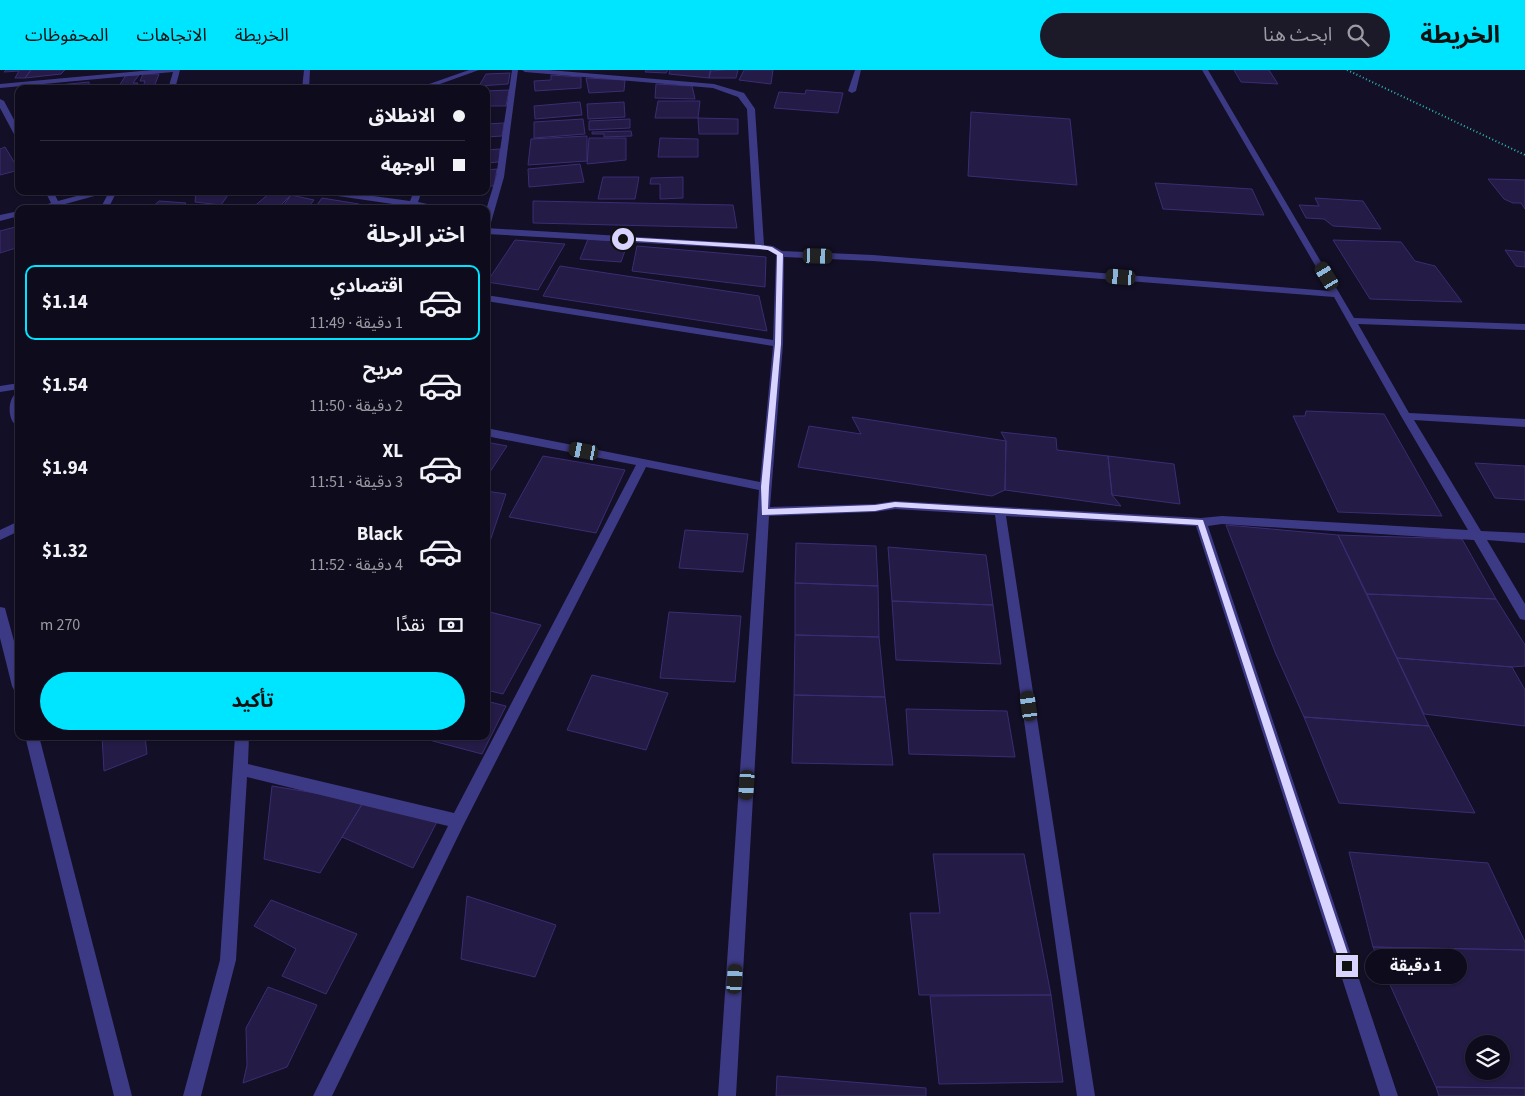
<!DOCTYPE html>
<html lang="ar">
<head>
<meta charset="utf-8">
<style>
  :root { --surface:#0e0b1c; --page:#1c1929; --text:#f1f3f6; --muted:#9b9ba3; --line:#2e2b3b; --accent:#00e5ff }
  body { margin:0; font-family:"Source Sans 3","Noto Sans Arabic",sans-serif; background:var(--page); color:var(--text); direction:rtl; height:100vh; display:flex; flex-direction:column; font-size:19px; white-space:nowrap }
  * { box-sizing:border-box; margin:0 }
  p { font-size:16px; color:var(--muted) }
  .icon { flex:none; width:28px; height:28px; fill:none; stroke:currentColor; stroke-width:2; stroke-linecap:round; stroke-linejoin:round }
  .map { position:relative; flex:1; overflow:hidden; direction:ltr }
  .details { position:absolute; left:15px; top:135px; width:475px; height:535px; display:flex; flex-direction:column; background:var(--surface); border-radius:10px; box-shadow:0 1px 4px #0004,0 0 0 1px var(--line); direction:rtl }
  .details>* { flex:none }
  .top-card { position:absolute; left:15px; top:15px; width:475px; height:110px; border-radius:10px; box-shadow:0 1px 4px #0004,0 0 0 1px var(--line); direction:rtl; display:grid; align-content:center; height:110px; padding:0 25px; background:var(--surface) }
  .fabs { position:absolute; left:1465px; top:965px; display:grid; gap:10px }
  .fabs a { display:grid; place-items:center; width:45px; height:45px; border-radius:50%; background:var(--surface); box-shadow:0 1px 4px #0004,0 0 0 1px var(--line); font-size:25px }
  .end { position:absolute; width:22px; height:22px; margin:-11px; border:6px solid #d9d4ff; background:#111; box-shadow:0 0 0 2px #111 }
  .from { border-radius:50% }
  .bubble { position:absolute; height:35px; border-radius:18px; background:var(--surface); box-shadow:0 1px 4px #0004,0 0 0 1px var(--line); font-size:16px; font-weight:700; line-height:35px; text-align:center; direction:rtl }
  .car { position:absolute; width:15px; height:30px; margin:-15px -8px; border-radius:6px; box-shadow:0 0 4px 1px #0007; background:linear-gradient(#222 24%,#8ab4d8 0 40%,#222 0 76%,#8ab4d8 0 86%,#222 0) }
  .top-card b { display:flex; align-items:center; gap:18px; height:48px; font-size:19px }
  .top-card b+b { border-top:1px solid var(--line) }
  .top-card i { width:12px; height:12px; background:var(--text) }
  ul { padding:0; list-style:none }
  li { display:flex; align-items:center; gap:15px; height:75px; margin:0 10px 8px; padding:0 15px; border:2px solid transparent; border-radius:10px }
  li div { flex:1 }
  li b { display:block; font-size:19px }
  li em { font-style:normal; font-weight:700 }
  li.selected { border-color:var(--accent) }
  li>.icon { width:45px; height:45px; stroke-width:1.5 }
  h2 { padding:0 25px; font-size:22px; line-height:60px }
  .pay { display:flex; align-items:center; gap:12px; height:55px; padding:0 25px; font-size:19px }
  .pay p { margin-inline-start:auto }
  .primary-button { display:flex; gap:10px; margin-top:auto; padding:10px 25px }
  .primary-button a { flex:1; height:58px; border-radius:30px; background:var(--accent); color:#111; font-size:20px; font-weight:700; line-height:58px; text-align:center }
  header { display:flex; align-items:center; gap:30px; box-sizing:border-box; height:70px; padding:0 25px; background:var(--accent); color:#111 }
  header strong { font-size:24px }
  nav { display:flex; gap:28px; margin-inline-start:auto; font-size:18px }
  .search { width:350px; height:45px; background:var(--page); display:flex; align-items:center; gap:12px; box-sizing:border-box; padding:0 18px; border-radius:28px; color:var(--muted); font-size:19px }
  .map>svg:first-child { display:block }
  .building { fill:#241b47; stroke:#3b2d73; fill-rule:evenodd }
  .lines { fill:none; stroke-linecap:round; stroke-linejoin:round }
  .path { stroke:#2fb8b0; stroke-width:2; stroke-dasharray:1 2.5; stroke-linecap:butt }
  .street { fill:#3d3a85; fill-rule:evenodd }
  .route { fill:#d9d4ff }
</style>
</head>
<body>
<header>
<strong>الخريطة</strong>
<div class="search"><svg class="icon" aria-label="search" viewBox="0 0 24 24"><circle cx="10" cy="10" r="6"/><path d="M15 15l6 6"/></svg>ابحث هنا</div>
<nav><a>الخريطة</a><a>الاتجاهات</a><a>المحفوظات</a></nav>
</header>
<div class="map">
<svg width="1525" height="1026" viewBox="0 0 1525 1026">
  <rect width="100%" height="100%" fill="#130f26"/>
  <path class="building" d="M6,0H31L25,8H15L19,1L4,2Z
    M31,0H65L61,4L25,8Z
    M646,0H668L666,3L645,2Z
    M670,0H711L709,8L669,4Z
    M725,0H738L736,8H709L710,1Z
    M744,0H773L771,14L739,10Z
    M1234,0H1269L1278,14L1241,12Z
    M510,3L508,14L479,16L486,4Z
    M143,4H159L154,17H143L145,11H140Z
    M126,5H139L133,13H138L134,19H117Z
    M551,5L581,7V18L535,21L534,11L551,10Z
    M586,8L625,10L624,21L589,23Z
    M89,12V19H19V23L18,19Z
    M656,14L692,16L695,29L655,28Z
    M509,20L506,36H486V21Z
    M806,20L843,23L838,43L774,38L779,22L805,24Z
    M658,31H700L698,48H655Z
    M580,32L582,45L535,49L534,36Z
    M624,32L625,47L588,49L587,34Z
    M971,42L1070,49L1077,115L968,106Z
    M698,48L738,49V64H699Z
    M583,49L585,64L534,68V52Z
    M630,49V58L589,60V51Z
    M504,53L502,66L486,67V54Z
    M631,61L632,66L604,67V64H592V62Z
    M587,66V91L528,95L531,69Z
    M589,68H626V90L587,94Z
    M660,68L698,69V87H658Z
    M5,77L19,100L0,105V79Z
    M500,79L499,92L486,93V80Z
    M580,94L584,112L529,117L528,99Z
    M497,99L494,116H486V100Z
    M603,107H639L635,129H598Z
    M683,107V128L660,129V114H650L651,108Z
    M1488,109L1525,110V139L1521,133H1513L1504,129Z
    M1155,113L1252,119L1264,145L1163,139Z
    M370,121H404L402,125Z
    M196,122L228,125L221,135L195,132Z
    M271,122L291,125L277,139H251Z
    M291,125L314,130L307,139H281Z
    M322,128L359,134L356,139H314Z
    M1315,128L1363,131L1381,159L1333,156L1324,149L1306,148L1299,135L1319,136Z
    M159,131L186,133L178,139H150Z
    M533,131L733,135L737,158L533,153Z
    M19,156V177L0,183V161Z
    M588,169L628,172L621,192L580,189Z
    M515,170L565,174L538,220L487,212Z
    M1333,170L1401,172L1415,191L1435,196L1462,232L1370,229Z
    M637,176L766,187L765,217L632,201Z
    M1505,180L1525,182V197L1516,196Z
    M560,196L759,226L767,261L543,226Z
    M1306,341L1384,344L1442,446L1338,442L1293,346H1305Z
    M852,347L1006,371L1005,420L992,426L798,397L809,356L861,364Z
    M1001,362L1056,368L1057,380L1108,386L1112,425L1121,436L1005,420L1006,371Z
    M486,372L507,376L486,408Z
    M543,386L625,400L596,463L509,447Z
    M1108,386L1174,394L1180,434L1112,425Z
    M1475,393L1525,396V430L1495,428Z
    M486,421L506,424L486,483Z
    M1226,455L1338,465L1429,656L1304,647L1275,582Z
    M685,460L748,464L743,502L679,498Z
    M1338,465L1462,469L1496,529L1367,524Z
    M796,473L876,476L878,516L795,513Z
    M888,477L986,485L993,535L892,531Z
    M795,513L878,516L879,567L795,565Z
    M1367,524L1496,529L1525,575V596L1512,597L1397,588Z
    M892,531L993,535L1001,594L896,590Z
    M486,541L541,555L503,624L486,620Z
    M669,542L741,546L735,612L660,608Z
    M795,565L879,567L885,627L794,625Z
    M1397,588L1512,597L1525,620V656L1424,644Z
    M592,605L668,623L646,680L567,660Z
    M794,625L885,627L893,695L792,693Z
    M486,631L506,636L482,684L414,666H486Z
    M906,639L1007,641L1015,687L909,684Z
    M1304,647L1429,656L1475,743L1339,733Z
    M102,666H145L147,684L104,701Z
    M272,716L364,731L320,803L264,789Z
    M364,731L439,748L413,798L342,767Z
    M1349,782L1488,793L1525,872V880L1373,877Z
    M933,784H1024L1051,925H919L910,843H940Z
    M467,826L556,855L535,907L461,889Z
    M271,830L357,864L326,924L282,906L296,879L254,856Z
    M1373,877L1525,880V1018L1436,1017ZM1474,974H1501V1001H1474Z
    M268,917L317,935L287,997L243,1013L247,995L246,958Z
    M1051,925L1063,1012L939,1014L930,926Z
    M777,1006L926,1018V1026H776Z
    M1436,1017L1525,1018V1026H1439Z"/>
  <g class="lines">
    <path class="path" d="M1347,0L1525,85"/>
    <path class="street" d="M152,0H180L175,19H168L173,2L0,18V14Z
      M304,0H310L309,19H302Z
      M469,0H479L426,19H415Z
      M512,0H518L504,107L490,156L486,158L755,174L747,39L738,27L713,18L525,2L522,0H549L714,14L744,23L755,39L764,175L773,176L782,181L873,185L1330,221L1202,0H1208L1354,248L1525,254V260L1358,254L1409,343L1525,349V357L1414,350L1481,461L1525,463V473L1487,470L1525,534V550L1520,549L1474,470L1222,454L1208,456L1398,1026H1380L1196,456L1006,446L1095,1026H1077L995,445L895,439L875,442L769,446L736,1026H718L759,420L646,397L463,756L332,1026H313L448,756L247,707L236,890L201,1026H183L220,890L235,666H249L248,694L454,743L636,395L486,366V358L760,412L773,276L486,231V225L773,270L776,185L768,180L486,164V140L496,107ZM784,187L873,191L1334,227L1401,346L1468,460L1222,446L1201,448L895,431L875,434L770,437L783,274Z
      M855,0H861L856,21L852,23L848,21Z
      M0,29L4,31L19,59V68L15,66L0,38Z
      M45,121H53L58,131L95,121H117L108,139H100L109,122L47,139H32L51,133Z
      M313,121H337L410,131L414,121H422L418,132L451,139H427L317,123Z
      M19,141V146L0,151V145Z
      M19,313V319L0,322V316Z
      M19,321V357C6,352 7,326 19,321Z
      M19,451V461L0,470V460Z
      M0,537L5,538L6,542L19,589V622L14,620L12,616L0,568Z
      M25,666H39L132,1026H114Z"/>
  </g>
  <path class="route" d="M623,167L760,175L772,177L783,184L781,274L769,417L768,439L875,435L895,432L1203,450L1352,896L1351,900L1347,902L1343,900L1341,896L1198,455L895,437L875,441L762,445L761,417L775,274L777,185L768,180L760,179L621,170Z"/>
</svg>
<div class="fabs">
<a><svg class="icon" aria-label="layers" viewBox="0 0 24 24"><path d="M12 4l9 5-9 5-9-5zM3 14l9 5 9-5"/></svg></a>
</div>
<i class="end from" style="left:623px;top:169px"></i>
<i class="end" style="left:1347px;top:896px"></i>
<div class="bubble" style="left:1365px;top:879px;width:102px">1 دقيقة</div>
<i class="car" style="left:818px;top:186px;rotate:92deg"></i>
<i class="car" style="left:1327px;top:206px;rotate:329deg"></i>
<i class="car" style="left:1121px;top:207px;rotate:275deg"></i>
<i class="car" style="left:584px;top:381px;rotate:281deg"></i>
<i class="car" style="left:1029px;top:636px;rotate:352deg"></i>
<i class="car" style="left:747px;top:715px;rotate:184deg"></i>
<i class="car" style="left:735px;top:909px;rotate:4deg"></i>
<div class="top-card">
<b><i class="from"></i>الانطلاق</b>
<b><i></i>الوجهة</b>
</div>
<section class="details">
<h2>اختر الرحلة</h2>
<ul>
<li class="selected"><svg class="icon" aria-label="car" viewBox="0 0 24 24"><path d="M5 17H2v-5l4-1 3-4h7l3 4 3 1v5h-3M9 17h6M6 11h13"/><circle cx="7" cy="17" r="2"/><circle cx="17" cy="17" r="2"/></svg><div><b>اقتصادي</b><p>1 دقيقة · 11:49</p></div><em>$1.14</em></li>
<li><svg class="icon" aria-label="car" viewBox="0 0 24 24"><path d="M5 17H2v-5l4-1 3-4h7l3 4 3 1v5h-3M9 17h6M6 11h13"/><circle cx="7" cy="17" r="2"/><circle cx="17" cy="17" r="2"/></svg><div><b>مريح</b><p>2 دقيقة · 11:50</p></div><em>$1.54</em></li>
<li><svg class="icon" aria-label="car" viewBox="0 0 24 24"><path d="M5 17H2v-5l4-1 3-4h7l3 4 3 1v5h-3M9 17h6M6 11h13"/><circle cx="7" cy="17" r="2"/><circle cx="17" cy="17" r="2"/></svg><div><b>XL</b><p>3 دقيقة · 11:51</p></div><em>$1.94</em></li>
<li><svg class="icon" aria-label="car" viewBox="0 0 24 24"><path d="M5 17H2v-5l4-1 3-4h7l3 4 3 1v5h-3M9 17h6M6 11h13"/><circle cx="7" cy="17" r="2"/><circle cx="17" cy="17" r="2"/></svg><div><b>Black</b><p>4 دقيقة · 11:52</p></div><em>$1.32</em></li>
</ul>
<div class="pay"><svg class="icon" aria-label="cash" viewBox="0 0 24 24"><path d="M3 7h18v10H3z"/><circle cx="12" cy="12" r="2"/></svg>نقدًا<p>270 m</p></div>
<div class="primary-button"><a>تأكيد</a></div>
</section>
</div>
</body>
</html>
